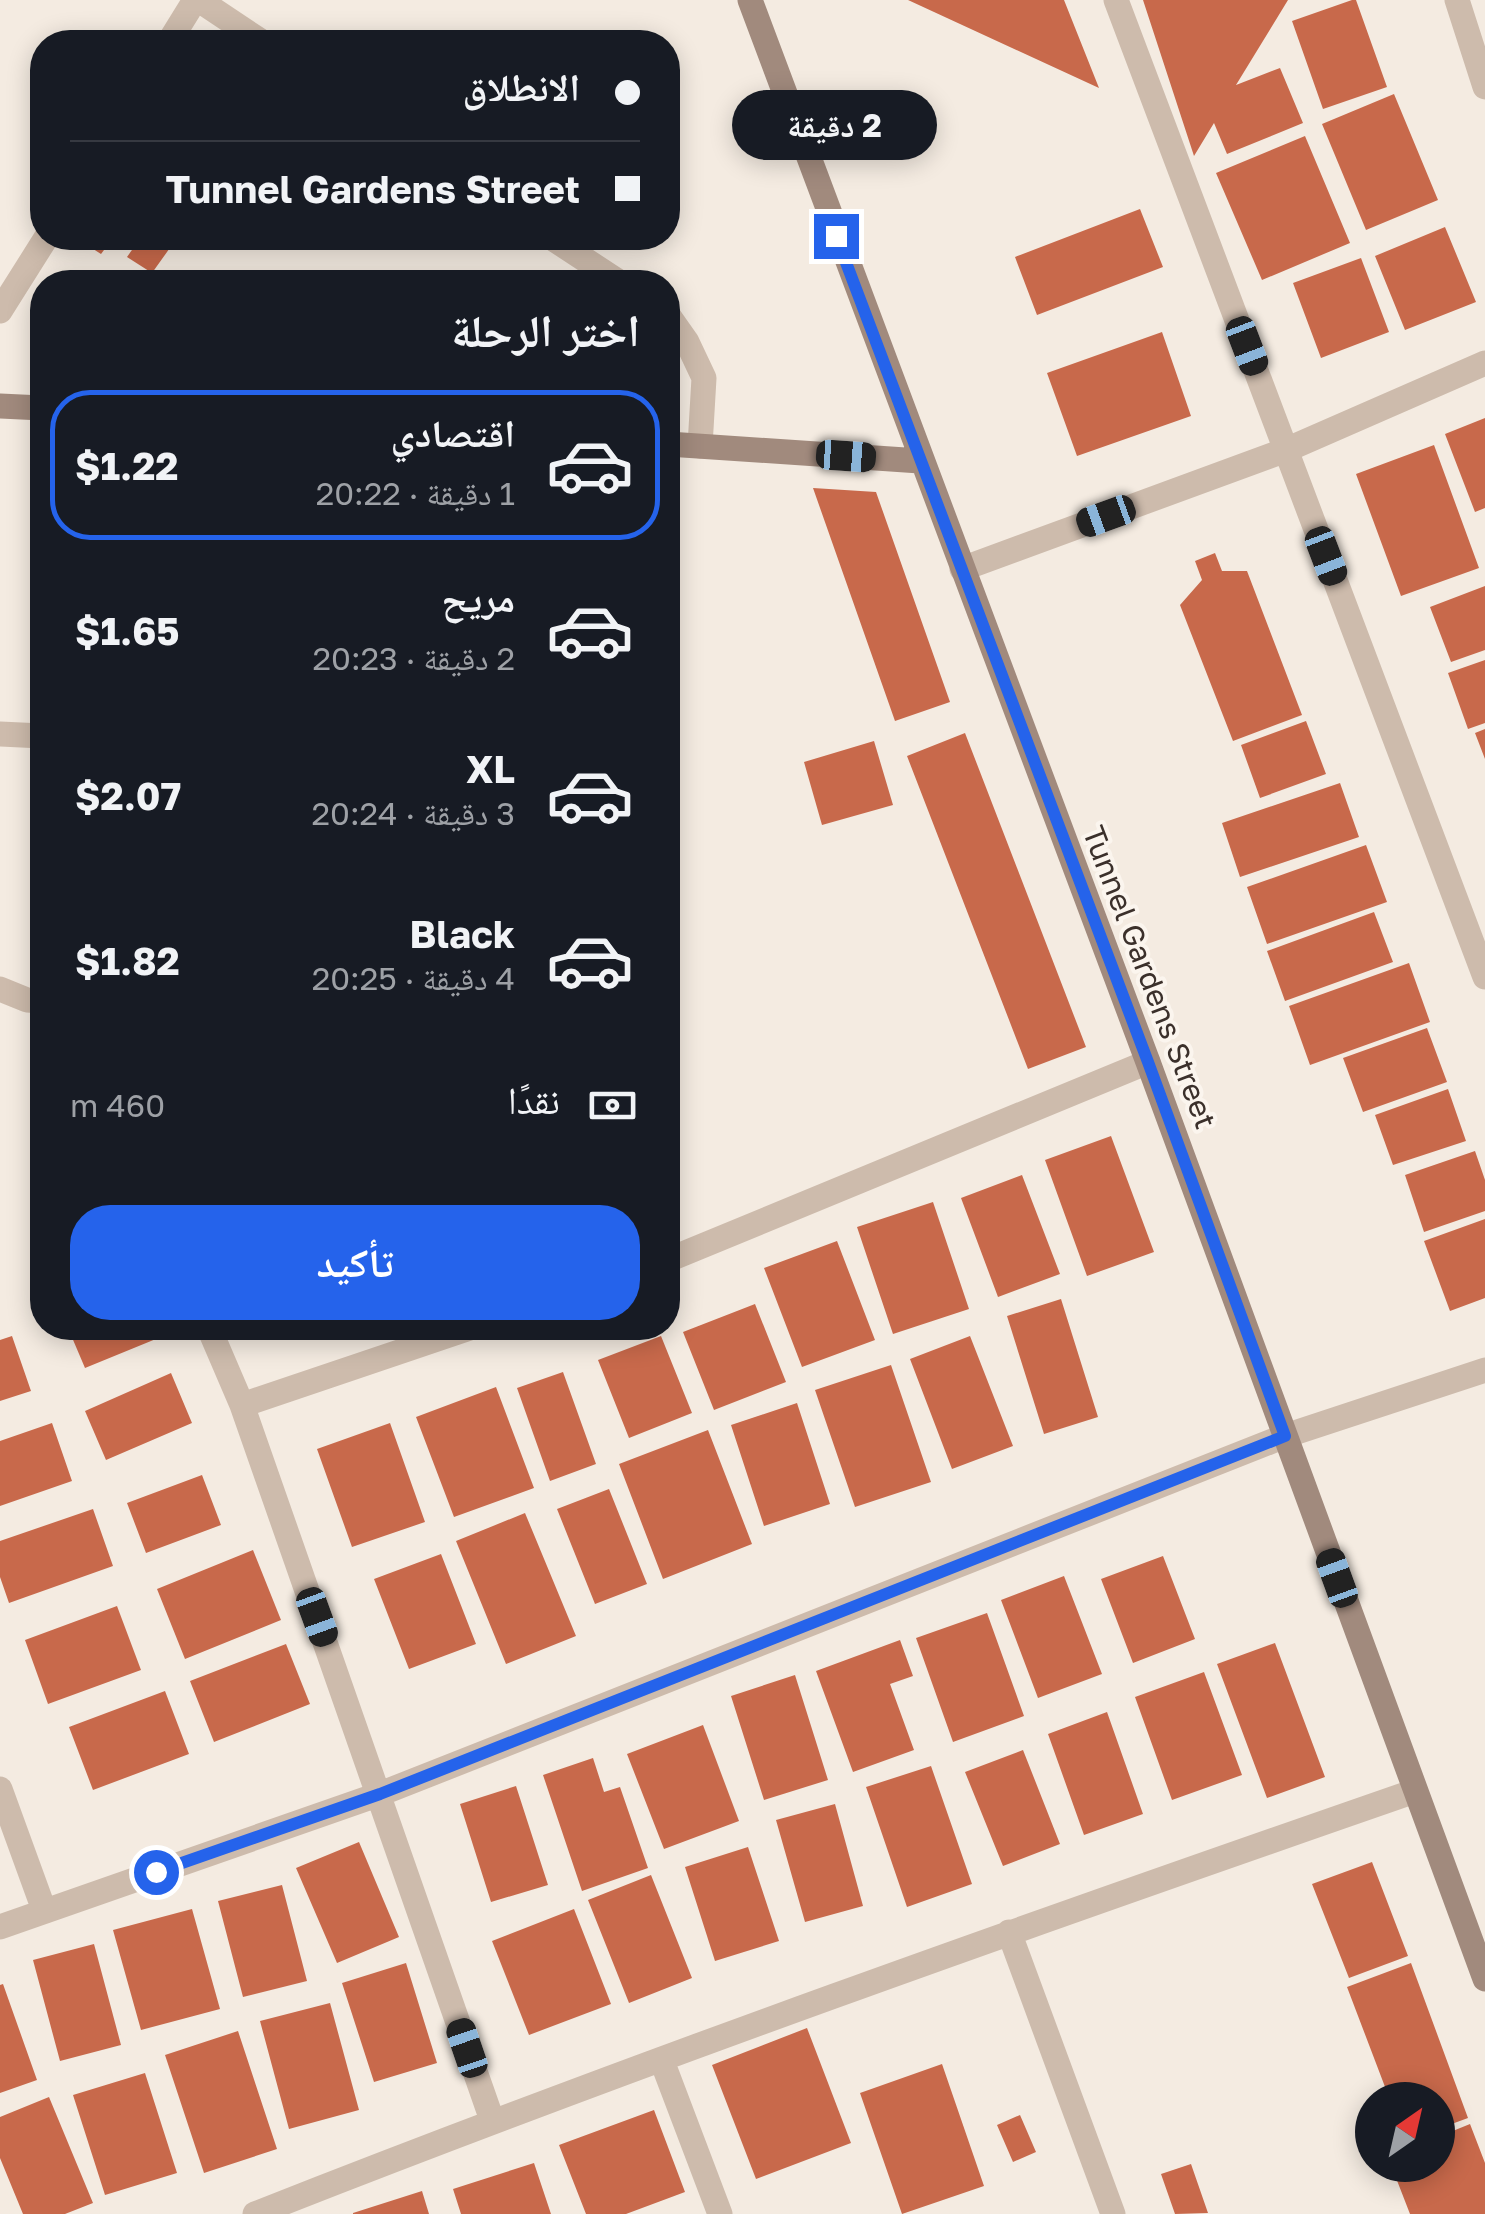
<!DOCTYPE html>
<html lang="ar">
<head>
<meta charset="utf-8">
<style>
  :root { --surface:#171b24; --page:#20242c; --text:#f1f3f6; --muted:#9ea1a6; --line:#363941; --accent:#2563eb }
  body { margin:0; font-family:"Golos Text","Noto Naskh Arabic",sans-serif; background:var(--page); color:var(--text); direction:rtl; height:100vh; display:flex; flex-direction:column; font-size:38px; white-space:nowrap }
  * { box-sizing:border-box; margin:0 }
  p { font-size:32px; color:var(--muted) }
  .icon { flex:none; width:55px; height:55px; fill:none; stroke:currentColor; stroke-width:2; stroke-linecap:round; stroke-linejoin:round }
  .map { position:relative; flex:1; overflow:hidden; direction:ltr }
  .details { position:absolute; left:30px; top:270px; width:650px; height:1070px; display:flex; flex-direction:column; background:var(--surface); border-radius:40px; box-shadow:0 5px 25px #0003; direction:rtl }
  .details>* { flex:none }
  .hud { position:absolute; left:30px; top:30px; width:650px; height:220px; border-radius:40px; box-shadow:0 5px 25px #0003; direction:rtl; display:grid; align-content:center; height:220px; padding:0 40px; background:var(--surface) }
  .needle { width:65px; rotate:34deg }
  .fabs { position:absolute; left:1355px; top:2082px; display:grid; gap:20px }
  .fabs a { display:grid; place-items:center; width:100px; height:100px; border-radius:50%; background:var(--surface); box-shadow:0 5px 25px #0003; font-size:50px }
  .end { position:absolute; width:45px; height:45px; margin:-22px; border:12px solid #2563eb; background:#fff; box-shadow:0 0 0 5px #fff }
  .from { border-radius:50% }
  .bubble { position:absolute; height:70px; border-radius:35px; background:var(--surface); box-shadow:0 5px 25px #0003; font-size:32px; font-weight:700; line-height:70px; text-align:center; direction:rtl }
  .car { position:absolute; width:30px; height:60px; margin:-30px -15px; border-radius:12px; box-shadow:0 0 8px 2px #0007; background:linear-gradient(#222 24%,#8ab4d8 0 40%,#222 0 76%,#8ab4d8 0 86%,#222 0) }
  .hud b { display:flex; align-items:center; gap:35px; height:95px; font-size:38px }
  .hud b+b { border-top:2px solid var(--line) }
  .hud i { width:25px; height:25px; background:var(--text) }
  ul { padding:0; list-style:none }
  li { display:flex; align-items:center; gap:30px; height:150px; margin:0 20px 15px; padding:0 20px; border:5px solid transparent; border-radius:40px }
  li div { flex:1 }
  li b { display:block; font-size:38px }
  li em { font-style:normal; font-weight:700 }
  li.current { border-color:var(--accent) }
  li>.icon { width:90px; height:90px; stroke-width:1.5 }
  h2 { padding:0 40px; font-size:45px; line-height:120px }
  .pay { display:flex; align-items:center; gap:25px; height:110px; padding:0 40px; font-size:38px }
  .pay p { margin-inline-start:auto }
  .action { display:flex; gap:20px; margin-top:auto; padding:20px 40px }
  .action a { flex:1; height:115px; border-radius:40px; background:var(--accent); color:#fff; font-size:40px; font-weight:700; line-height:115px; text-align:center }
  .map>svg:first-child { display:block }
  .building { fill:#c8694b }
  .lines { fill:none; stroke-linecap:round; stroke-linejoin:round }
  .street { stroke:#cdbbac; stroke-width:25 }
  .secondary { stroke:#a18a7d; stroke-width:25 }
  .route { stroke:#2563eb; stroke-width:12 }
  .labels { text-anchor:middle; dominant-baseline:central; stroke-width:8; stroke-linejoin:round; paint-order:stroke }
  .street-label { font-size:30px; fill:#3b302b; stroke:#fbf5ee }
</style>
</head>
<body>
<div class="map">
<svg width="1485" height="2214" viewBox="0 0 1485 2214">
  <rect width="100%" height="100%" fill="#f4ebe1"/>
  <path class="building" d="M908,0H1064L1099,88Z
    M1143,0H1288L1236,85L1280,68L1303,123L1227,154L1214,123L1194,156Z
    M1352,0H1356L1387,87L1323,109L1292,21Z
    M1394,94L1438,200L1366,230L1322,124Z
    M1305,136L1350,243L1262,280L1216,173Z
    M1140,209L1163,267L1037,315L1015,257Z
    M1445,227L1476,302L1405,330L1375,256Z
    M76,238H113L101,254Z
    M136,238H177L152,273L127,257L139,240Z
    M1361,258L1389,332L1321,358L1293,283Z
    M1162,332L1191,416L1077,456L1047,373Z
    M1485,418V508L1475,512L1445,434Z
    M1434,445L1479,568L1401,596L1356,474Z
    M813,488L876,492L950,702L895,721Z
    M1215,553L1222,571H1247L1302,715L1233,741L1180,605L1202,580L1195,561Z
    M1485,586V650L1451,662L1430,607Z
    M1485,660V723L1468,729L1448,673Z
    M1306,721L1326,774L1260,798L1241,745Z
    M1485,729V759L1475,733Z
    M965,733L1086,1047L1028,1069L907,756Z
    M874,741L893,805L822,825L804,762Z
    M1340,783L1359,837L1240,877L1222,823Z
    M1366,845L1387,902L1267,944L1247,887Z
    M1374,912L1393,962L1285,1001L1267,951Z
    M1409,963L1430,1022L1310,1065L1289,1006Z
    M1427,1028L1447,1082L1363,1112L1343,1058Z
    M1448,1089L1466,1141L1393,1165L1375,1115Z
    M1111,1136L1154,1252L1087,1276L1045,1160Z
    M1475,1151L1485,1180V1211L1424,1232L1405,1175Z
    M1022,1175L1060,1274L998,1297L961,1198Z
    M933,1202L969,1309L893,1334L857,1227Z
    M1485,1219V1298L1450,1311L1424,1241Z
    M837,1241L875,1340L802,1367L764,1268Z
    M1061,1299L1098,1417L1044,1434L1007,1316Z
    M755,1304L786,1382L714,1410L683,1332Z
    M68,1328H171L173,1332L85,1368Z
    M12,1336L31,1391L0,1401V1340Z
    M661,1336L692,1413L629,1438L598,1360Z
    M970,1336L1013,1446L952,1469L910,1359Z
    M891,1365L931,1482L855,1507L815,1390Z
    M563,1372L596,1464L550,1481L517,1388Z
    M171,1373L192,1423L106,1460L85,1411Z
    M496,1387L534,1488L454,1517L416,1417Z
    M797,1403L830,1504L764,1526L731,1425Z
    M52,1423L72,1481L0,1506V1441Z
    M390,1423L425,1522L352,1547L317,1449Z
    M708,1430L752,1544L663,1579L619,1464Z
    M202,1475L221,1525L146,1553L127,1503Z
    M609,1489L647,1584L595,1604L557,1509Z
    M93,1509L113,1566L9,1603L0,1577V1541Z
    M525,1513L576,1636L506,1664L456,1541Z
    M253,1550L281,1620L185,1659L157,1589Z
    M441,1554L476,1644L409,1669L374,1579Z
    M1163,1556L1195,1639L1133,1663L1101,1579Z
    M1064,1576L1102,1674L1038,1698L1001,1600Z
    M117,1606L141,1670L48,1704L25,1640Z
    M987,1613L1024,1716L953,1742L916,1638Z
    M900,1640L913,1676L890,1684L914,1750L853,1772L816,1671Z
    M1275,1643L1325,1777L1267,1798L1217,1664Z
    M286,1644L310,1704L214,1742L190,1681Z
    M1204,1672L1242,1775L1172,1800L1135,1697Z
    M795,1675L828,1780L764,1800L731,1696Z
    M165,1691L189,1754L93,1790L69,1727Z
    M1107,1712L1143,1814L1084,1835L1048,1734Z
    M703,1725L739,1821L664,1849L627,1754Z
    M1023,1750L1060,1844L1003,1866L965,1772Z
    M593,1758L604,1792L620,1787L648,1868L582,1891L543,1775Z
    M931,1766L972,1884L907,1907L866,1787Z
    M516,1786L548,1885L491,1902L460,1804Z
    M835,1804L863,1906L805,1922L776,1820Z
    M359,1842L399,1937L337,1963L296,1868Z
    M748,1847L779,1941L715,1961L685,1867Z
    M1372,1862L1408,1956L1349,1978L1312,1884Z
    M651,1875L692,1978L629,2003L588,1900Z
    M282,1885L307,1981L243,1997L218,1901Z
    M192,1909L220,2009L141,2030L113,1930Z
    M574,1909L611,2004L529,2035L492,1941Z
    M94,1944L121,2045L60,2061L33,1960Z
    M406,1963L437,2063L374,2082L342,1983Z
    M1411,1963L1468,2118L1438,2129V2100H1390L1347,1987Z
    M3,1984L37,2080L0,2093V1985Z
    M330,2003L359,2110L289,2129L260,2021Z
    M807,2028L851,2143L756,2179L712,2065Z
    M238,2031L277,2149L204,2173L165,2055Z
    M942,2064L984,2186L902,2214L860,2093Z
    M145,2073L177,2173L105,2195L73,2095Z
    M49,2097L93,2203L65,2214H23L0,2158V2117Z
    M654,2110L685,2192L626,2214H586L559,2145Z
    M1020,2115L1036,2152L1013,2162L997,2125Z
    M1470,2124L1485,2163V2214H1410L1391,2165H1438V2137Z
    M534,2163L551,2214H461L453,2189Z
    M1191,2164L1208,2213L1175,2214L1161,2174Z
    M422,2191L429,2214H353V2213Z"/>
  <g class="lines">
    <path class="street" d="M199,0L262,42
      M1116,0L1485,977
      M1457,0L1485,87
      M169,42L195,0
      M552,238L619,282
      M0,311L46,238
      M668,315L687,342L704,378L700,446
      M962,569L1286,450L1485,363
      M0,734L42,736
      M0,989L27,1000L42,1001
      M668,1260L1148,1062
      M209,1328L242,1405L492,2120
      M242,1405L470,1328
      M0,1789L44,1910
      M0,1927L380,1794L1285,1436L1485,1370
      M1009,1932L1113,2214
      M662,2061L720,2214
      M255,2214C638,2063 1026,1926 1415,1791"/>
    <path class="secondary" d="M750,0L1148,1062L1485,1979
      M0,406L42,408
      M668,444L920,461"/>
  </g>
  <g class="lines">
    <path class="route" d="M156,1872L380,1794L1285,1436L1148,1062L836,236"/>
  </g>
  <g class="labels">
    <g class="street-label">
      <text transform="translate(1150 977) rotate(69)">Tunnel Gardens Street</text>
    </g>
  </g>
</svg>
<div class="fabs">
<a><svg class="needle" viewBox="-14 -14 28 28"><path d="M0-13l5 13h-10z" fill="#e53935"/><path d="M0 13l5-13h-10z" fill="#9ea1a6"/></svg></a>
</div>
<i class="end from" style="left:156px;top:1872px"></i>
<i class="end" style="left:836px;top:236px"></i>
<div class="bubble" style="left:732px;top:90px;width:205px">2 دقيقة</div>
<i class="car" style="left:1247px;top:346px;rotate:159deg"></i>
<i class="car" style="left:846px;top:456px;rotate:94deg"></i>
<i class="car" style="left:1106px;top:516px;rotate:250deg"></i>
<i class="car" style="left:1326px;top:556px;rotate:159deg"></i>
<i class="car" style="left:1337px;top:1578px;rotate:340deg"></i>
<i class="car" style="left:317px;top:1617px;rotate:160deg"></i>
<i class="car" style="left:467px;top:2048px;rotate:341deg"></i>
<div class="hud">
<b><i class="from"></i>الانطلاق</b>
<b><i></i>Tunnel Gardens Street</b>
</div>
<section class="details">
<h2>اختر الرحلة</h2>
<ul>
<li class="current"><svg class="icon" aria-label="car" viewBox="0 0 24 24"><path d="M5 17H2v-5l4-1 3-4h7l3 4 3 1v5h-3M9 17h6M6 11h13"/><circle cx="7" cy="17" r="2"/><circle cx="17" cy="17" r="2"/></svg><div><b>اقتصادي</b><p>1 دقيقة · 20:22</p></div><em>$1.22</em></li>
<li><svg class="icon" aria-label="car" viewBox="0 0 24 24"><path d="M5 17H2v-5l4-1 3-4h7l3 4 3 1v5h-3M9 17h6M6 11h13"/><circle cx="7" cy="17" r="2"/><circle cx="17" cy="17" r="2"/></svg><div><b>مريح</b><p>2 دقيقة · 20:23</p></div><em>$1.65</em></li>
<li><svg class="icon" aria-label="car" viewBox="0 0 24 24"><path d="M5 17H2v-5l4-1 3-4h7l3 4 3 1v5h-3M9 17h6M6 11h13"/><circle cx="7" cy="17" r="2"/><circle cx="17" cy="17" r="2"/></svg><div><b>XL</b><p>3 دقيقة · 20:24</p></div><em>$2.07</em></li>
<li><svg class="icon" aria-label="car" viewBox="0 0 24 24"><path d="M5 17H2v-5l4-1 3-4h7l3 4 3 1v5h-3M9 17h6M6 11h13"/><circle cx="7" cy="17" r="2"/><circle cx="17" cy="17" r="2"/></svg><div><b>Black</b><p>4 دقيقة · 20:25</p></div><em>$1.82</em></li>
</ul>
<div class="pay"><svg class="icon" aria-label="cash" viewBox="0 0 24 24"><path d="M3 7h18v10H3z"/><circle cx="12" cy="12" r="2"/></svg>نقدًا<p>460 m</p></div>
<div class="action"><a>تأكيد</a></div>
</section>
</div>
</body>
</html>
